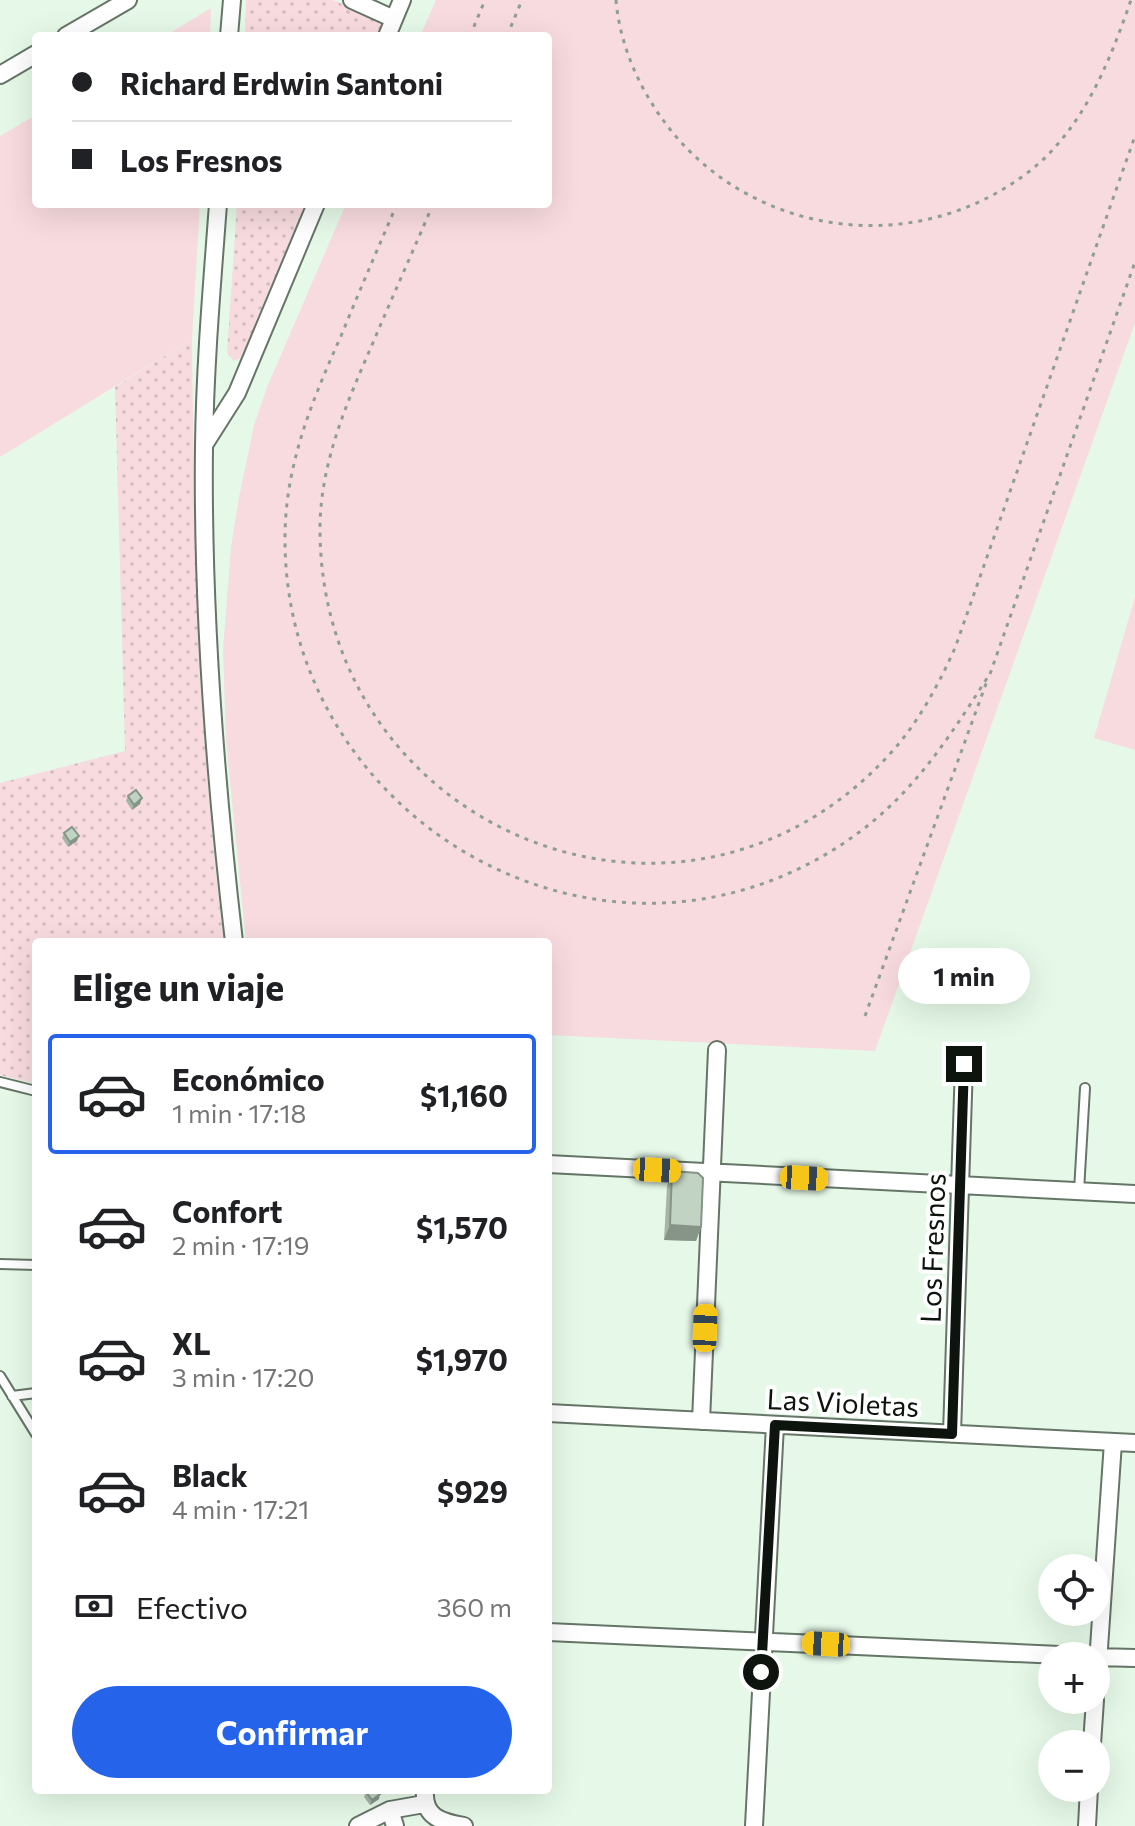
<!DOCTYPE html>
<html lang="es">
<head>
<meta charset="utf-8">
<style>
  :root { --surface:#fff; --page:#f6f6f6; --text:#202124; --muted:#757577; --line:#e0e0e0; --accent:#2563eb }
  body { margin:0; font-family:Commissioner,sans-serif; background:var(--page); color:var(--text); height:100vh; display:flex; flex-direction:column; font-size:30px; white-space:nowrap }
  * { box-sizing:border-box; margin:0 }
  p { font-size:26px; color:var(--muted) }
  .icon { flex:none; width:44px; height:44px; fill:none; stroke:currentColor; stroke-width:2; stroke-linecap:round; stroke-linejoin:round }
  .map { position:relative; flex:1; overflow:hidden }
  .drawer { position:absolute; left:32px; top:938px; width:520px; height:856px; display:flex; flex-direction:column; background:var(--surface); border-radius:8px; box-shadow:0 8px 32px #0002 }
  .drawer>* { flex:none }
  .banner { position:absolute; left:32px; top:32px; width:520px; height:176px; border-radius:8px; box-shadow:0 8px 32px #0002; display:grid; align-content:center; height:176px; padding:0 40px; background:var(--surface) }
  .buttons { position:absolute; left:1038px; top:1554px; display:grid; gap:16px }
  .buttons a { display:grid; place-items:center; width:72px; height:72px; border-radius:50%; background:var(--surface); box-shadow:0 8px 32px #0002; font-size:40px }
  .end { position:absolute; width:36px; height:36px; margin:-18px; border:10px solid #0d140e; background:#fff; box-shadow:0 0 0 4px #fff }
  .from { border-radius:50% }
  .bubble { position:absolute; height:56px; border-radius:28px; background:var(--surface); box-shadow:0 8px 32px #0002; font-size:26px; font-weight:700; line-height:56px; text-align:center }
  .car { position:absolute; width:24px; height:48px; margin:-24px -12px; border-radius:10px; box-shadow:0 0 6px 2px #0007; background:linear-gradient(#f5c518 24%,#345 0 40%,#f5c518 0 76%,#345 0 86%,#f5c518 0) }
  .banner b { display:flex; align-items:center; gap:28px; height:76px; font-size:30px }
  .banner b+b { border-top:2px solid var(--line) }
  .banner i { width:20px; height:20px; background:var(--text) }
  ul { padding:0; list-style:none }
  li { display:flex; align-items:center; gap:24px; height:120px; margin:0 16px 12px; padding:0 24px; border:4px solid transparent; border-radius:8px }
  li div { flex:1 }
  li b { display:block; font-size:30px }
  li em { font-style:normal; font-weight:700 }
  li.selected { border-color:var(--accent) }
  li>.icon { width:72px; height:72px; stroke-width:1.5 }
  h2 { padding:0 40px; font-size:36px; line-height:96px }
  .pay { display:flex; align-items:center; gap:20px; height:88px; padding:0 40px; font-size:30px }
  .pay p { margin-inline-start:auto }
  .cta { display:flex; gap:16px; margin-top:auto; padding:16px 40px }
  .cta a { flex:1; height:92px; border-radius:48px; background:var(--accent); color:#fff; font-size:32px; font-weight:700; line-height:92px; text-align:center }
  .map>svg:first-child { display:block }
  .grass { fill:url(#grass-dots) }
  .pitch { fill:#f8dbdf }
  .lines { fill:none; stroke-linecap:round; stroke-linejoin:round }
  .service-casing { stroke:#657567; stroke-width:12 }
  .minor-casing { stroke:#657567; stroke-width:20 }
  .path { stroke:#909e91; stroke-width:3; stroke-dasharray:4 6; stroke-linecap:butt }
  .service { stroke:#fff; stroke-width:8 }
  .minor { stroke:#fff; stroke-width:16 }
  .wall { fill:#a6b5a7 }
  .shaded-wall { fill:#879488 }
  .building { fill:#c1d3c2; stroke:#879488; stroke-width:2 }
  .route { stroke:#0d140e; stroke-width:10 }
  .labels { text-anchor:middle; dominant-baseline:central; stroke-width:8; stroke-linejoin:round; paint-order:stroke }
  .street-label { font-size:28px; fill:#0d140e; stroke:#fff }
</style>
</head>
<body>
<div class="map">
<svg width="1135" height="1826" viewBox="0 0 1135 1826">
  <defs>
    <pattern id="grass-dots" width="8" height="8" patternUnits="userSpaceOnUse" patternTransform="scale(2)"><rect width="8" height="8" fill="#f8dbdf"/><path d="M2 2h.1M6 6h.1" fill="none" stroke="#d3bbbe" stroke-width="1.8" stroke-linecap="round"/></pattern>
  </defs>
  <rect width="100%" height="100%" fill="#e6f9e8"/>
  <path class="grass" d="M246,0H333L386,23L383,36H245Z
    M237,204H311L245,357L233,361L227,352Z
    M192,339C194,541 199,742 224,942H36V1084L0,1075V783L125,751L115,387Z"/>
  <path class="pitch" d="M436,0H1135V323L875,1051L548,1035V942H246L226,741L223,649L231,547L239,497L254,425L268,385L346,204H548V36H420Z
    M211,8L210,36H165Z
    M36,115V204H200L192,339L0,457V136Z
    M1135,597V750L1094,738Z"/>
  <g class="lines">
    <defs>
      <path id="service" d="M0,1082L36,1091
        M1079,1191L1085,1088
        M0,1264L36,1265
        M0,1376L36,1434
        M12,1396L36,1393"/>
      <path id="minor" d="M352,0L394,19
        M66,36L128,0
        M229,36L232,0
        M387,36L402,0
        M0,75L36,54
        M218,204C212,285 205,365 204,446C202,612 215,778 234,942
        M204,445L237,393L316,204
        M548,1164L1135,1194
        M548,1413L1135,1443
        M701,1421L717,1050
        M952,1434L964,1064
        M548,1632L1082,1656
        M1096,1657L1135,1658
        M1096,1692L1113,1442
        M1092,1744L1095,1700
        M425,1790C423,1817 441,1822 464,1826
        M390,1810L395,1826
        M358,1826L390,1810L424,1804
        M754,1826L775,1425
        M1087,1826L1089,1788"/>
    </defs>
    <use href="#service" class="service-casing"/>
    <use href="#minor" class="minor-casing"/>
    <path class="path" d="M616,0C619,36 632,71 651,102C731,234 909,266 1031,170C1084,127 1109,63 1131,0
      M470,36L485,0
      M507,36L522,0
      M397,204C378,248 359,292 341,336C312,401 285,465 285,538C284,807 574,990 814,861C899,815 939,754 989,675
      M433,204C414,249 394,293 375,338C349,398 321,459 320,526C318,829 680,980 888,756C917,725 938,686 955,648L1135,136
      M990,674L1135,262
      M865,1016L987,681"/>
    <use href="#service" class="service"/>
    <use href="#minor" class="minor"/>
  </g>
  <path class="wall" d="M128,796L140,804L132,810L126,801Z
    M64,833L77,841L68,847L62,838Z
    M672,1171L701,1227L696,1241L664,1240L667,1186Z
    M366,1792L379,1799L370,1805L364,1797Z"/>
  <path class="shaded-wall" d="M142,798L140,804L132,810L134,805Z
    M79,836L77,841L68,847L70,842Z
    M670,1225L701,1227L696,1241L664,1240Z
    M380,1794L379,1799L370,1805L372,1800Z"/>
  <path class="building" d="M136,790L142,798L134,805L128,796Z
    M72,827L79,836L70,842L64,833Z
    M672,1171L698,1173L703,1178L701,1227L670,1225Z
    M368,1790H378L380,1794L372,1800L366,1792Z"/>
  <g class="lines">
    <path class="route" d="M761,1672L775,1425L952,1434L964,1064"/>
  </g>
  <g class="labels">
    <g class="street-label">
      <text transform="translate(932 1248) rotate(-88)">Los Fresnos</text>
      <text transform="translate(843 1402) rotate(3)">Las Violetas</text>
    </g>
  </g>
</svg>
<div class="buttons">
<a><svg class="icon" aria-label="locate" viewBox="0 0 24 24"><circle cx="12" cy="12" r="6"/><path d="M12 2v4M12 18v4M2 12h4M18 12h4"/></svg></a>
<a>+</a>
<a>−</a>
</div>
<i class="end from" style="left:761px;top:1672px"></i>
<i class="end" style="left:964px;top:1064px"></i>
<div class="bubble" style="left:898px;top:948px;width:132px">1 min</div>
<i class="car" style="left:657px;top:1170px;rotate:93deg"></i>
<i class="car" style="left:804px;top:1178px;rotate:93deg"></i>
<i class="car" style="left:705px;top:1328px;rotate:2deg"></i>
<i class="car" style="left:826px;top:1644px;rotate:273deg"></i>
<div class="banner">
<b><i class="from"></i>Richard Erdwin Santoni</b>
<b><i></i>Los Fresnos</b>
</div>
<section class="drawer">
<h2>Elige un viaje</h2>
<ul>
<li class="selected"><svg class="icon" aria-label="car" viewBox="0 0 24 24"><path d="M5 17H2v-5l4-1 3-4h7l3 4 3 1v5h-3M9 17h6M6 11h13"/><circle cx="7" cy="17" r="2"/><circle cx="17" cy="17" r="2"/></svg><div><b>Económico</b><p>1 min · 17:18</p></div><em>$1,160</em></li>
<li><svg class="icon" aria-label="car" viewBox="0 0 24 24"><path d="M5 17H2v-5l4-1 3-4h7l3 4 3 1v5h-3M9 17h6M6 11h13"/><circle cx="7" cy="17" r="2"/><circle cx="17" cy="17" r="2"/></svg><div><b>Confort</b><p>2 min · 17:19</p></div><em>$1,570</em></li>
<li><svg class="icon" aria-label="car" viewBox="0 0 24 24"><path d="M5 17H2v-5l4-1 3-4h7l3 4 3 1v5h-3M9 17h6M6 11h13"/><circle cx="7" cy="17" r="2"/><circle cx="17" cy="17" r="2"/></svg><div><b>XL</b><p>3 min · 17:20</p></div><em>$1,970</em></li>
<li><svg class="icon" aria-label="car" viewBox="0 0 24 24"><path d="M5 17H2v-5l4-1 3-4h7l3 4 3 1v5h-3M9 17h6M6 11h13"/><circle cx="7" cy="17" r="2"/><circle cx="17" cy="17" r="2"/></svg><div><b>Black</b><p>4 min · 17:21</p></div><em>$929</em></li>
</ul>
<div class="pay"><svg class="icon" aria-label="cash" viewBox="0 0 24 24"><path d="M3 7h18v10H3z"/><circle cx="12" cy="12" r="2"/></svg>Efectivo<p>360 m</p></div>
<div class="cta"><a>Confirmar</a></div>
</section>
</div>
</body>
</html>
